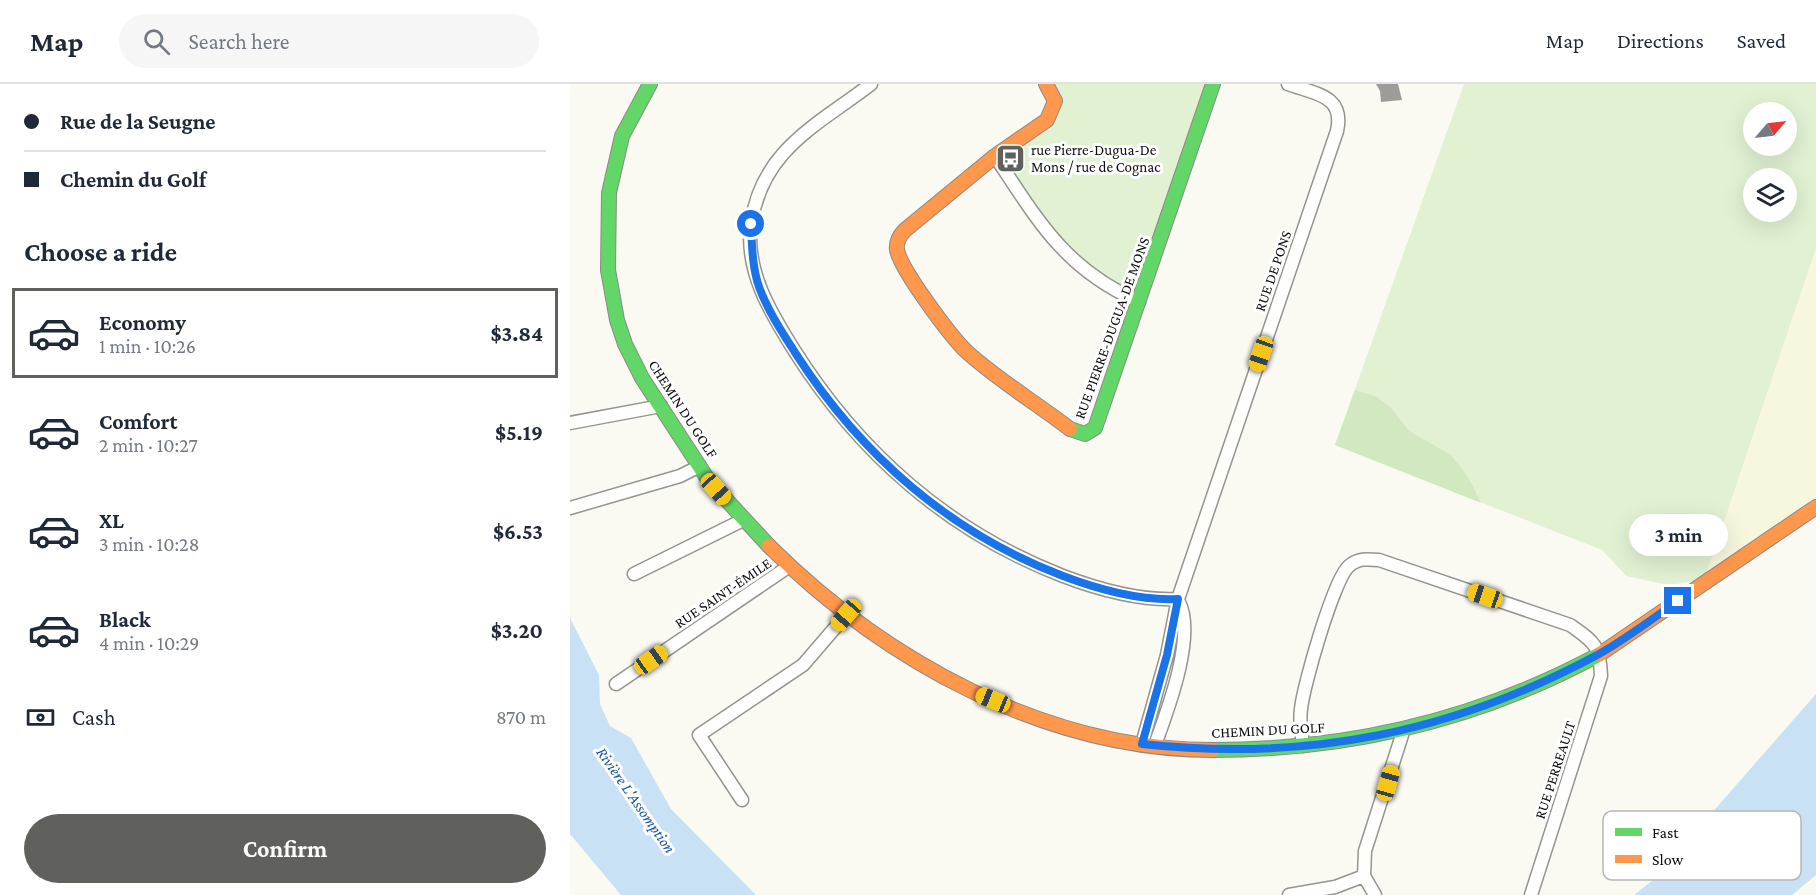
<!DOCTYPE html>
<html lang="en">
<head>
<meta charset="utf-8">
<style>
  :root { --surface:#fff; --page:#f6f6f7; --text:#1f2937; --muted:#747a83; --line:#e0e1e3; --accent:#60605d }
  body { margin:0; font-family:"Crimson Pro",serif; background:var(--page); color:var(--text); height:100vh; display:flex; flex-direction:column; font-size:22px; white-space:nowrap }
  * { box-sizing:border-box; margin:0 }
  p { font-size:20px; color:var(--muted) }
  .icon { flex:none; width:33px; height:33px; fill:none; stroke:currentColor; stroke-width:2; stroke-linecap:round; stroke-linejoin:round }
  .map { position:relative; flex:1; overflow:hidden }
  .details { display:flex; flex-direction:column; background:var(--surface); width:570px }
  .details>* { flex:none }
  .top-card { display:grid; align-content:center; height:132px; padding:0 24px; background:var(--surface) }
  .needle { width:39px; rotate:62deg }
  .controls { position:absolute; left:1173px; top:18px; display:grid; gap:12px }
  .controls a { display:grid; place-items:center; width:54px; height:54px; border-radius:50%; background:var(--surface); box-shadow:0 6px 24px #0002; font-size:30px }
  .end { position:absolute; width:27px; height:27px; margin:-14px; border:8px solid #1a73e8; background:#fff; box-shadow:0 0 0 3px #fff }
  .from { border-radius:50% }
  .bubble { position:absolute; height:42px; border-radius:21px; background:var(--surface); box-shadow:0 6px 24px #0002; font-size:20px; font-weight:700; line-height:42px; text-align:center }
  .car { position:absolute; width:18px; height:36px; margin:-18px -9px; border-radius:8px; box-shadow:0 0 4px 2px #0007; background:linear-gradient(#f5c518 24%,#345 0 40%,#f5c518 0 76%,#345 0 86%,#f5c518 0) }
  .top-card b { display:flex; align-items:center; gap:21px; height:57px; font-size:22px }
  .top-card b+b { border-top:2px solid var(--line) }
  .top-card i { width:15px; height:15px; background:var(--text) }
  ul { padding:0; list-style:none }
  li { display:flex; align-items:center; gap:18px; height:90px; margin:0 12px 9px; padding:0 12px; border:3px solid transparent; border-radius:0px }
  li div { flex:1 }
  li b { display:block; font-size:22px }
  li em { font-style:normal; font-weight:700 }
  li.on { border-color:var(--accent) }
  li>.icon { width:54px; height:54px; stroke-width:1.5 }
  h2 { padding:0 24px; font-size:27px; line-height:72px }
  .pay { display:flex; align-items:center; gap:15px; height:66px; padding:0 24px; font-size:22px }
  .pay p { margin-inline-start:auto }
  .primary-button { display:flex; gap:12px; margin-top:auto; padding:12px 24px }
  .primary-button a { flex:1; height:69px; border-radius:36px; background:var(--accent); color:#fff; font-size:24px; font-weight:700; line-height:69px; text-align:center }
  header { display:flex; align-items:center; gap:36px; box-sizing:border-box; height:84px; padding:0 30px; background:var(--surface); border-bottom:2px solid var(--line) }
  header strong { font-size:28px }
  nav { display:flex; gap:33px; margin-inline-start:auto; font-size:21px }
  .search { width:420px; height:54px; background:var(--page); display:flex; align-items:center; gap:15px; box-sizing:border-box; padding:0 21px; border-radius:33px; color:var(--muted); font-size:22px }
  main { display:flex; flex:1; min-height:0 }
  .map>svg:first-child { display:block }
  .farmland { fill:#f7f7de }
  .green { fill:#e1f1d2; fill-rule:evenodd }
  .forest { fill:#d1e8c0 }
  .water { fill:#c8e1f5 }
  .building { fill:#9e9c98 }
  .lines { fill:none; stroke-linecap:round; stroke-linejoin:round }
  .street-casing { stroke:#949490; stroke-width:15 }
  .fast-casing { stroke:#8b8a87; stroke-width:16 }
  .slow-casing { stroke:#8b8a87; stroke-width:16 }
  .street { stroke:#fefefd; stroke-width:12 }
  .fast { stroke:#63d668; stroke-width:14 }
  .slow { stroke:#ff974d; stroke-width:14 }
  .route { stroke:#1a73e8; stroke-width:8 }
  .labels { text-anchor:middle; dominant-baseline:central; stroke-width:6; stroke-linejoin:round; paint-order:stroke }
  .poi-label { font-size:15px; fill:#0d0d0d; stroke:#fff; text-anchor:start }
  .street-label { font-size:15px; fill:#0d0d0d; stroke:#fff }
  .water-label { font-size:16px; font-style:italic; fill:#17559f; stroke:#fff }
  .key { fill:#fff; stroke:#b6b6b6; stroke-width:1.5 }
  .key-label { font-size:16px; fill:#0d0d0d }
</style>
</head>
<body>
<header>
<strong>Map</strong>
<div class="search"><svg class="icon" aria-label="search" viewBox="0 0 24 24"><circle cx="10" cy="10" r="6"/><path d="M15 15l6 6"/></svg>Search here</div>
<nav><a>Map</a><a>Directions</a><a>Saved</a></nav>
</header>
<main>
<section class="details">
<div class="top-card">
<b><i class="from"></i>Rue de la Seugne</b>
<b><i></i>Chemin du Golf</b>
</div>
<h2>Choose a ride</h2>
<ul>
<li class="on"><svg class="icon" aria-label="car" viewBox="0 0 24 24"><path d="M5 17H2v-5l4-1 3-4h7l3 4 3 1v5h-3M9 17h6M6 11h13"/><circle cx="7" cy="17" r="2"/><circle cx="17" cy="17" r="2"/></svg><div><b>Economy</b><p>1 min · 10:26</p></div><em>$3.84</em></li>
<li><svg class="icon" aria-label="car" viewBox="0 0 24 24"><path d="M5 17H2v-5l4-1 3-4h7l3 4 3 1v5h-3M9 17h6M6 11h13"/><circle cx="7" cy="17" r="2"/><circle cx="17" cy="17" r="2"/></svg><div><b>Comfort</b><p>2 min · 10:27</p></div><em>$5.19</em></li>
<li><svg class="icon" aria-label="car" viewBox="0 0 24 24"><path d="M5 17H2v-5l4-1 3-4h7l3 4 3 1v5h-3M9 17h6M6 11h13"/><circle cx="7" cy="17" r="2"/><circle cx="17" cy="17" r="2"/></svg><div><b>XL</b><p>3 min · 10:28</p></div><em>$6.53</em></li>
<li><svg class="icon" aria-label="car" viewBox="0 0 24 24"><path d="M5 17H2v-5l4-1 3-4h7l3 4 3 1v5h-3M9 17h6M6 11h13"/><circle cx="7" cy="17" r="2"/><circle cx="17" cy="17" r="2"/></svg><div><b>Black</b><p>4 min · 10:29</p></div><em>$3.20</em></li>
</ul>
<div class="pay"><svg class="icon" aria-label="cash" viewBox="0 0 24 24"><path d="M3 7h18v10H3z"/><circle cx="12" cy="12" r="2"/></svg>Cash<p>870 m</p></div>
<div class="primary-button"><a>Confirm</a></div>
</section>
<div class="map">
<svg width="1246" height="811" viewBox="0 0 1246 811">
  <rect width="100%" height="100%" fill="#fbfaf2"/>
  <path class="farmland" d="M1246,164V413L1136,491Z"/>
  <path class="green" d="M476,0H643L569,218L509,182L425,72L477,36Z
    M894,0H1246V164L1136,491L1125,497L1099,501L1056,492L1032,466L765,361ZM1184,28H1216V62H1184ZM1184,94H1216V128H1184Z"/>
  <path class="forest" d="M785,306L807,313L821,324L839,347L881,371L898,393L911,419L765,361Z"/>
  <path class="water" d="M0,534L29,591L30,620L40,642L61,654L101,725L186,811H51L0,750Z
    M1246,610V791L1222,811H1064L1083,796Z"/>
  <path class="building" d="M806,0H828L832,16L811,18L810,7Z"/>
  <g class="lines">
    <defs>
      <path id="street" d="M301,0C248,41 192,65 181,140C175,187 200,228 224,266C289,369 379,448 493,492C530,506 569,517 608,515
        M425,72C469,138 494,184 569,218
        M0,339L91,322
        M0,424L110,392L130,382
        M64,490L173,436
        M46,600L218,483
        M572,660L597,571L608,515L767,47C775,11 745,10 718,0
        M585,661C598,625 626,552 609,518
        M733,662C732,650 729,637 731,625C733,603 764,494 779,482C788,474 798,475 809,476L1000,541C1024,558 1030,561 1031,592L961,811
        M172,716L129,651L233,581L276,531
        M719,811L765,803L794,792
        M805,811L794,792L795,767L833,648"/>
      <path id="fast" d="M80,0L52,52L39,109L38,186L47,236L55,260L72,294L139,397L199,462
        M500,345L515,350L525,344L643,0
        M643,666C779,666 910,635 1030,570"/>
      <path id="slow" d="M476,0L485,17L477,36L425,72L335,146C330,151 326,158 327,166C331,186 381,253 397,268C428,296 466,319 500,345
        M199,462C315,577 476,666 643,666
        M1030,570L1246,423"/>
    </defs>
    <use href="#street" class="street-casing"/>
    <use href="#fast" class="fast-casing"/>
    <use href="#slow" class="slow-casing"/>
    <use href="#street" class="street"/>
    <use href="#fast" class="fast"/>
    <use href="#slow" class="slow"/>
  </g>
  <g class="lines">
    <path class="route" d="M181,140C182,161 182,182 189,203C198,227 212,248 226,270C291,371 380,449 493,492C530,506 569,517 608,515L597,571L572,660C736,678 883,649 1029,570C1056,555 1082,535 1108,517"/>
  </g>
  <defs>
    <symbol id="bus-square" viewBox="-11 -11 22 22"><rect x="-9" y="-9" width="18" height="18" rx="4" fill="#60605d" stroke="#fff"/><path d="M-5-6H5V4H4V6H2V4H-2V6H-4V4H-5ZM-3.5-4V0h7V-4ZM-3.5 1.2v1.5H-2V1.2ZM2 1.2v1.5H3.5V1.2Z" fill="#fff"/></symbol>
  </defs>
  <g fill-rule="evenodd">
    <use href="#bus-square" x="424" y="58" width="33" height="33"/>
  </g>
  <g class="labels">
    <g class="poi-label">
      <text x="461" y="66">rue Pierre-Dugua-De<tspan x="461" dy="17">Mons / rue de Cognac</tspan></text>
    </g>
    <g class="street-label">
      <text transform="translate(703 187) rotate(-71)">RUE DE PONS</text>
      <text transform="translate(542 244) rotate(-70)">RUE PIERRE-DUGUA-DE MONS</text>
      <text transform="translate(113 325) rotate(57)">CHEMIN DU GOLF</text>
      <text transform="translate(153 509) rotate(-34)">RUE SAINT-ÉMILE</text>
      <text transform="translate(698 646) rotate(-3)">CHEMIN DU GOLF</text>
      <text transform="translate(985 686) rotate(-72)">RUE PERREAULT</text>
    </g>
    <g class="water-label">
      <text transform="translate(66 716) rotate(55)">Rivière L'Assomption</text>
    </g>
  </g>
  <rect x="1033" y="727" width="198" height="69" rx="9" class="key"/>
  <rect x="1045" y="744" width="27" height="8" fill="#63d668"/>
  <rect x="1045" y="771" width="27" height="8" fill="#ff974d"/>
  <g class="key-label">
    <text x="1082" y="754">Fast</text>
    <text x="1082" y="781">Slow</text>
  </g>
</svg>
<div class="controls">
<a><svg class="needle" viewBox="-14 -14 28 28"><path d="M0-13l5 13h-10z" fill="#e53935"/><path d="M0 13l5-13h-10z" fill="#747a83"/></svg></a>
<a><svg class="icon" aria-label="layers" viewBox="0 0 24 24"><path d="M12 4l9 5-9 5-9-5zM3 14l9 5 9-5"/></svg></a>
</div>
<i class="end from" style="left:181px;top:140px"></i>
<i class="end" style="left:1108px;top:517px"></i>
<div class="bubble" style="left:1059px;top:430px;width:99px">3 min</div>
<i class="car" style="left:691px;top:270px;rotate:199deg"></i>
<i class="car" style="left:146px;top:405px;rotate:138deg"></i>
<i class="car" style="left:915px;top:512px;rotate:289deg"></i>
<i class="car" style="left:276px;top:531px;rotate:221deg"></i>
<i class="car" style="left:81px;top:576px;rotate:55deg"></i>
<i class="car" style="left:423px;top:616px;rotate:292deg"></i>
<i class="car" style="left:818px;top:699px;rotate:16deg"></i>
</div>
</main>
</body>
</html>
